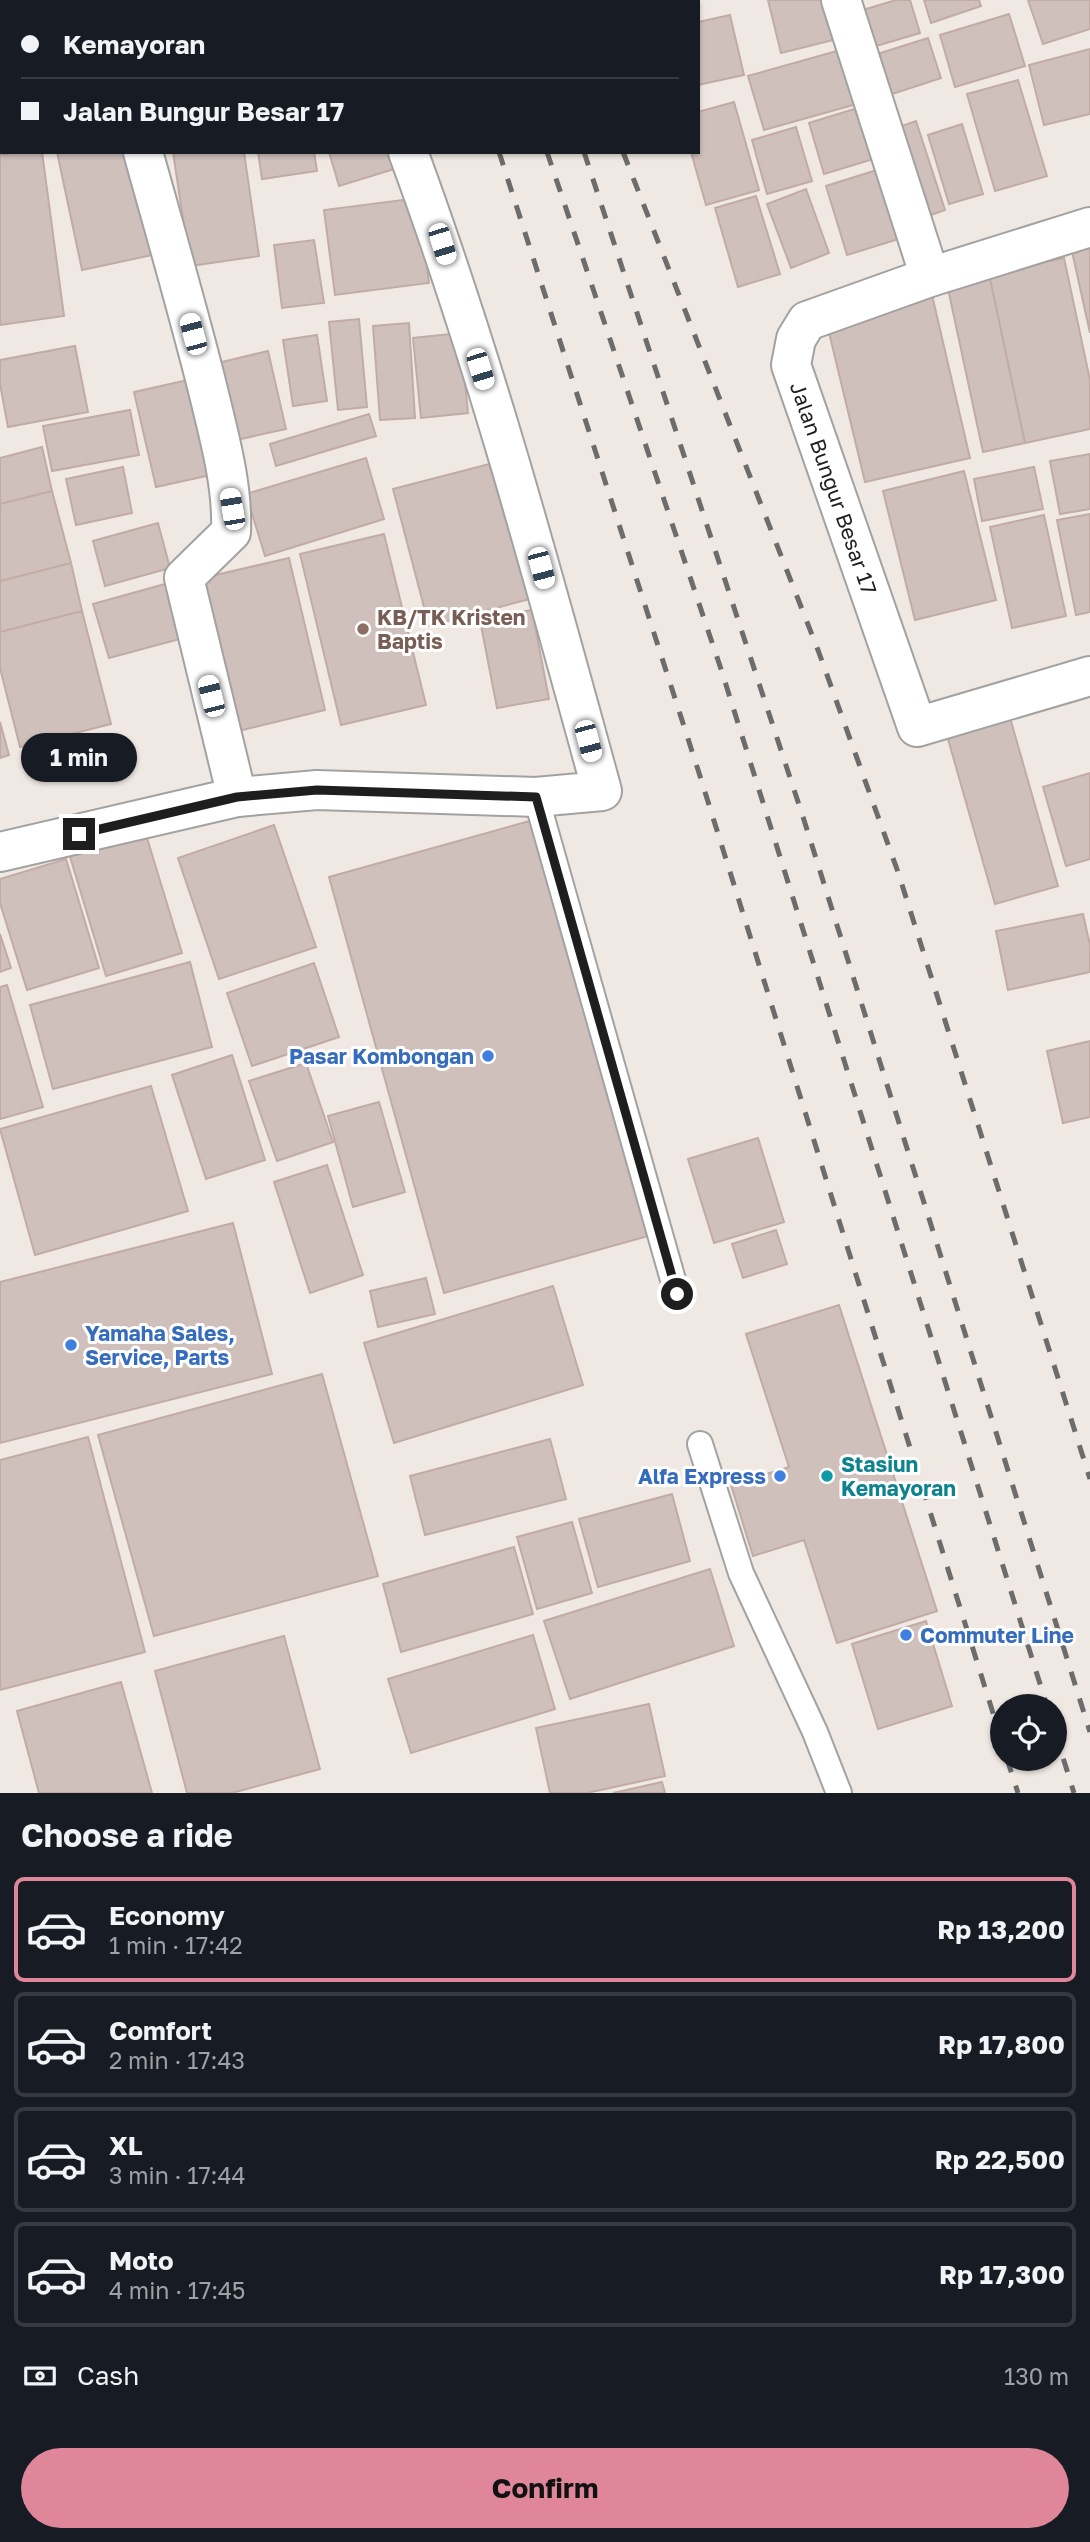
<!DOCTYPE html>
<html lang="en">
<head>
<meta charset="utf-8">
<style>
  :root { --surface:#171b24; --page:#20242c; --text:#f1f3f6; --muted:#9ea1a6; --line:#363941; --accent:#e0869a }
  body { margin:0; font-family:"Golos Text",sans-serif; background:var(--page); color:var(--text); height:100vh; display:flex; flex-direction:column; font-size:26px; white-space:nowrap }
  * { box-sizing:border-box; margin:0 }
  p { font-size:23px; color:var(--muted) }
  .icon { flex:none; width:38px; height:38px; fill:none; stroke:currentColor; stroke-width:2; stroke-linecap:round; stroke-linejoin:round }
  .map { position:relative; height:1793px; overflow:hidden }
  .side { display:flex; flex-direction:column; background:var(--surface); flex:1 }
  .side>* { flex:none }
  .top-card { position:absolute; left:0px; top:0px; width:700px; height:154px; box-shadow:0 2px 5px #0004; display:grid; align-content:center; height:154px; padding:0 21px; background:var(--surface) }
  .controls { position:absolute; left:990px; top:1694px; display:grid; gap:14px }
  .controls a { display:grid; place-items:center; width:77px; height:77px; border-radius:50%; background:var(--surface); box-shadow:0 2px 5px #0004; font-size:35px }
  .end { position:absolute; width:32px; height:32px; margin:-16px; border:9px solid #1e1e1e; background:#fff; box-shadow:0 0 0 4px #fff }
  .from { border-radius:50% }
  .bubble { position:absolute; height:49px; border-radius:24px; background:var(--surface); box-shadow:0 2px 5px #0004; font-size:23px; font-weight:700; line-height:49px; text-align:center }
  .car { position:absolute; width:21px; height:42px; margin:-21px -10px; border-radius:9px; box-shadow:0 0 5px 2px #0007; background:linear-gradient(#fff 24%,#345 0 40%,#fff 0 76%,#345 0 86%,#fff 0) }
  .top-card b { display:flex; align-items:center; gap:24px; height:66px; font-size:26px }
  .top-card b+b { border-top:2px solid var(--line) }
  .top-card i { width:18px; height:18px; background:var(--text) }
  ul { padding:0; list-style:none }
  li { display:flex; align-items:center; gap:21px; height:105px; margin:0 14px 10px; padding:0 7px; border:4px solid var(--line); border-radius:10px }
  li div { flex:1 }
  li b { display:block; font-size:26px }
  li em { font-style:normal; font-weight:700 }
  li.current { border-color:var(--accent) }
  li>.icon { width:63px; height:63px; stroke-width:1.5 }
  h2 { padding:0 21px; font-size:32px; line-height:84px }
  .pay { display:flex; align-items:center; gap:18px; height:77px; padding:0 21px; font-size:26px }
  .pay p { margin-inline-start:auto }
  .cta { display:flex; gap:14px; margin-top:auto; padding:14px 21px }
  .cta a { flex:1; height:80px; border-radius:42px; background:var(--accent); color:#111; font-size:28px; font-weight:700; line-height:80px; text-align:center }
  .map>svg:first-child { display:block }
  .building { fill:#d0c0bc; stroke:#c2aba4; stroke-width:2 }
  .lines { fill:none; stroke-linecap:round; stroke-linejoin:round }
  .lane-casing { stroke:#a2a2a2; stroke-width:28 }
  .street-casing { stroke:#a2a2a2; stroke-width:42 }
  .lane { stroke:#fff; stroke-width:24 }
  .street { stroke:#fff; stroke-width:38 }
  .rail { stroke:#6c6c6c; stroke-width:5; stroke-dasharray:14 14; stroke-linecap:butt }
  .route { stroke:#1e1e1e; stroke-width:9 }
  .education-dot { fill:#8d6e63; stroke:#fff; stroke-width:2.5 }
  .shop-dot { fill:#3f7fe0; stroke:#fff; stroke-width:2.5 }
  .culture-dot { fill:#0f9aa8; stroke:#fff; stroke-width:2.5 }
  .labels { text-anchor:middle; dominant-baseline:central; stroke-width:6; stroke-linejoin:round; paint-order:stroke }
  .street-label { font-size:21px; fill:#1e1e1e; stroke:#fff }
  .education-label { font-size:21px; font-weight:bold; fill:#785e54; stroke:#fff; text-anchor:start }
  .shop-label { font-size:21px; font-weight:bold; fill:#366cbe; stroke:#fff; text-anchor:end }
  .culture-label { font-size:21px; font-weight:bold; fill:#0d838f; stroke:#fff; text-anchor:start }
</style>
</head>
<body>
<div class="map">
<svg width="1090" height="1793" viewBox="0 0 1090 1793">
  <rect width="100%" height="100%" fill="#f0e9e3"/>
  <path class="building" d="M79,0H130L124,2Z
    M624,0H667L660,2Z
    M768,0H822L833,40L781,53Z
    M896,0H910L920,33L866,49L856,12Z
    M924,0H979L981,6L931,23Z
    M1028,0H1090V29L1043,44Z
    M1009,14L1025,66L955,87L940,35Z
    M730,15L744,75L698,85V22Z
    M0,25H2L0,53Z
    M928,38L941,78L883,97L871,56Z
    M844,49L860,103L764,130L748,76Z
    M1090,49V114L1044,125L1029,65Z
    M1018,80L1047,176L995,191L967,94Z
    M734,102L759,190L706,205L691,152H698V112Z
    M864,106L880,157L824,174L809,123Z
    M916,121L945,210L920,219L890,130Z
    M962,124L983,194L949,204L928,135Z
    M796,127L812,181L767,194L752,140Z
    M18,152H42L64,316L0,325V155Z
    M57,152H136L157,254L82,270Z
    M173,152H244L259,256L190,266Z
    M258,152H314L317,171L262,179Z
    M329,152H389L394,169L339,186Z
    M883,168L905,237L847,255L826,186Z
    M806,189L829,253L791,268L767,204Z
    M756,196L780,274L738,287L715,208Z
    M418,198L429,283L335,295L324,210Z
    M314,240L324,303L282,308L274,245Z
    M1090,243V333L1071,247Z
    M1064,258L1090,380V429L1025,443L989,274Z
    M989,274L1025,443L983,452L947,284Z
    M932,295L970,458L865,482L826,320Z
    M359,319L367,407L338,410L329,322Z
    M409,323L415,418L380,420L373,326Z
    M460,333L468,413L421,418L413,338Z
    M317,335L327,401L293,406L283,340Z
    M75,346L88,412L8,427L0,384V360Z
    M268,351L286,429L227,442L209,365Z
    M197,378L220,473L156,487L134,392Z
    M130,410L139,455L52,471L43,426Z
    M369,414L376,436L276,466L270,444Z
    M42,447L52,491L0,504V458Z
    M1090,454V509L1060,514L1050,461Z
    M366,458L384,519L265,556L246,494Z
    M501,461L537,597L429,626L393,489Z
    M123,467L132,513L76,525L66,479Z
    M1034,467L1043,509L982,521L974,479Z
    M964,471L996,600L915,620L883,491Z
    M52,491L71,563L0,581V504Z
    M1090,514V612L1076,615L1057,520Z
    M1044,515L1066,616L1012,628L990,527Z
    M158,523L170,568L105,586L93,541Z
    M384,534L426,705L341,725L300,554Z
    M289,558L325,710L230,733L194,580Z
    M71,563L82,611L0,632V581Z
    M172,582L187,637L109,658L93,604Z
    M532,610L549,699L497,708L480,620Z
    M82,611L111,724L20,747L0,668V632Z
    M1007,707L1058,886L995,904L944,725Z
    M0,722L9,755L0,758Z
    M1090,773V859L1066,866L1043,787Z
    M533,820L648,1236L444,1293L329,877Z
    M274,825L316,947L219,979L178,858Z
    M144,828L182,953L106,976L68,850Z
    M66,859L99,968L27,990L0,903V879Z
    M1083,914L1090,945V972L1008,990L996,931Z
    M0,934L11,968L0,972Z
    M190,962L212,1047L53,1089L30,1005Z
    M314,963L339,1037L252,1066L227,993Z
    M7,985L43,1107L0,1119V987Z
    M1090,1041V1117L1063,1123L1047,1051Z
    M232,1055L265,1160L206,1179L172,1075Z
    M306,1063L333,1142L277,1161L249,1081Z
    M151,1086L188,1211L35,1255L0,1129Z
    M379,1102L405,1192L353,1207L328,1116Z
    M758,1138L784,1222L714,1243L688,1159Z
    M327,1165L363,1275L310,1293L274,1182Z
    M233,1223L272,1374L0,1443V1282Z
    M776,1230L787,1264L743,1278L732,1244Z
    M426,1278L435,1314L378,1327L370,1291Z
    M553,1286L583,1385L394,1443L364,1343Z
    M839,1305L937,1611L837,1643L804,1540L753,1556L731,1485L789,1467L746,1334Z
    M322,1374L378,1576L154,1636L98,1435Z
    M88,1437L145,1652L0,1690V1460Z
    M550,1439L566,1499L425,1535L410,1476Z
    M672,1494L690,1561L598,1587L579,1519Z
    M572,1522L592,1593L537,1609L517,1537Z
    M514,1547L533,1614L401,1652L383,1584Z
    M710,1569L734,1646L570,1699L544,1621Z
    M926,1621L952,1706L878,1729L852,1644Z
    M533,1635L555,1709L411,1753L388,1679Z
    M284,1636L320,1769L232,1793H187L155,1671Z
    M121,1682L152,1793H39L17,1711Z
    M649,1704L665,1776L587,1793H550L536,1728Z
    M662,1782L665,1793H613Z"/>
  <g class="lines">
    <defs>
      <path id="lane" d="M536,797L677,1294
        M700,1444L741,1573L815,1732L839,1793"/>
      <g id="street">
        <path d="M299,0L300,2"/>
        <path d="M352,0L353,2"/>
        <path d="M841,0L930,277"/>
        <path d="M0,109H2"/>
        <path d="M143,152C165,231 188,310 208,390C219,436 233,485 231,532L184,578L237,797"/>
        <path id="s1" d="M1090,227L930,277L807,321L796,339L791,365L917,727L1090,676"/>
        <path d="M0,852L237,797L317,790L536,797L602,791C543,576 485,361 408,152"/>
      </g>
    </defs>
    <use href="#lane" class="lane-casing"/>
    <use href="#street" class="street-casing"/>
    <use href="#lane" class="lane"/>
    <use href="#street" class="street"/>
    <path class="rail" d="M450,0L451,2
      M496,0L497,2
      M533,0V2
      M564,0V2
      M499,152L700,776L1003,1745
      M547,152L721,669L1047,1706
      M584,152L804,820L1090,1732
      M623,152L818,650L898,872L1090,1479
      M1055,1732L1074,1793
      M1007,1759L1018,1793"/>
  </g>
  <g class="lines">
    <path class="route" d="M79,834L237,797L317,790L536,797L677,1294"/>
  </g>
  <circle class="education-dot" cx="363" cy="629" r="7"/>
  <g class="shop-dot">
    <circle cx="488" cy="1056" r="7"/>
    <circle cx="71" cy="1345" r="7"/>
    <circle cx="780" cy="1476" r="7"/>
    <circle cx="906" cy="1635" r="7"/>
  </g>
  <circle class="culture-dot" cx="827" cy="1476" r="7"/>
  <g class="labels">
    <g class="street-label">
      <text stroke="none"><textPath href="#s1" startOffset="476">Jalan Bungur Besar 17</textPath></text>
    </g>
    <g class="education-label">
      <text x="377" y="617">KB/TK Kristen<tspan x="377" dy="24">Baptis</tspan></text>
    </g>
    <g class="shop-label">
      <text x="474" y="1056">Pasar Kombongan</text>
      <text x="85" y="1333" text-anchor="start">Yamaha Sales,<tspan x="85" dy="24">Service, Parts</tspan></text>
      <text x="766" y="1476">Alfa Express</text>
      <text x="920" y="1635" text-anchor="start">Commuter Line</text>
    </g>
    <g class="culture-label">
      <text x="841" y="1464">Stasiun<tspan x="841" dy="24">Kemayoran</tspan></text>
    </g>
  </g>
</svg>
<div class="controls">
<a><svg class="icon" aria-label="locate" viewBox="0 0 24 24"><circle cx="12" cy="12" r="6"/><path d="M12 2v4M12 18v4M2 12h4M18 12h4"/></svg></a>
</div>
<i class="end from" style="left:677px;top:1294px"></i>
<i class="end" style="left:79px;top:834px"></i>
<div class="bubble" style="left:21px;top:733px;width:116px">1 min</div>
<i class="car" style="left:442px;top:244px;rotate:163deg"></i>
<i class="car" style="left:193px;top:334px;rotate:345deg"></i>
<i class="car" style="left:480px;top:369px;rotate:163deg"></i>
<i class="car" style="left:232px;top:509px;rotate:350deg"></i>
<i class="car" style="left:541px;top:568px;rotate:165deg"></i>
<i class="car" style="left:211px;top:696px;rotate:346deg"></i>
<i class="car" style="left:588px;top:741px;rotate:165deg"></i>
<div class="top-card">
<b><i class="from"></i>Kemayoran</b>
<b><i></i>Jalan Bungur Besar 17</b>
</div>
</div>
<section class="side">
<h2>Choose a ride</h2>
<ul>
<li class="current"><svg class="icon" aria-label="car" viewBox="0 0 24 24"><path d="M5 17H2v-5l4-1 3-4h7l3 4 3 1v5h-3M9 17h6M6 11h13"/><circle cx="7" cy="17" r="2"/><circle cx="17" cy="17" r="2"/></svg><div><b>Economy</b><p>1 min · 17:42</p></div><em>Rp 13,200</em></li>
<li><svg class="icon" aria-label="car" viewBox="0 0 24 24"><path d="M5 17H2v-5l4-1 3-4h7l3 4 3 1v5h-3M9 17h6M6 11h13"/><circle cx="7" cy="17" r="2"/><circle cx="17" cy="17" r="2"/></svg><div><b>Comfort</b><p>2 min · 17:43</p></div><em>Rp 17,800</em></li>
<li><svg class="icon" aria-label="car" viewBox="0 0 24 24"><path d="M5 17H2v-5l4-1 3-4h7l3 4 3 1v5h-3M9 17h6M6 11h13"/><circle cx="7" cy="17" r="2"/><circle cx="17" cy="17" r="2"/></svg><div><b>XL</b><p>3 min · 17:44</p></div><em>Rp 22,500</em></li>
<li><svg class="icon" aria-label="car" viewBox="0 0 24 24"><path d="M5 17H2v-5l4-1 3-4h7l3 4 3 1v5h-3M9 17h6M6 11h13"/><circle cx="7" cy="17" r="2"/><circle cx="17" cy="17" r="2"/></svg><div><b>Moto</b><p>4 min · 17:45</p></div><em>Rp 17,300</em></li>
</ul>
<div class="pay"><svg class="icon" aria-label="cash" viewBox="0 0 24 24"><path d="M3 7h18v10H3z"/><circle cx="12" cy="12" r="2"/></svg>Cash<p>130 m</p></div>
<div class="cta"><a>Confirm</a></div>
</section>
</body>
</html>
